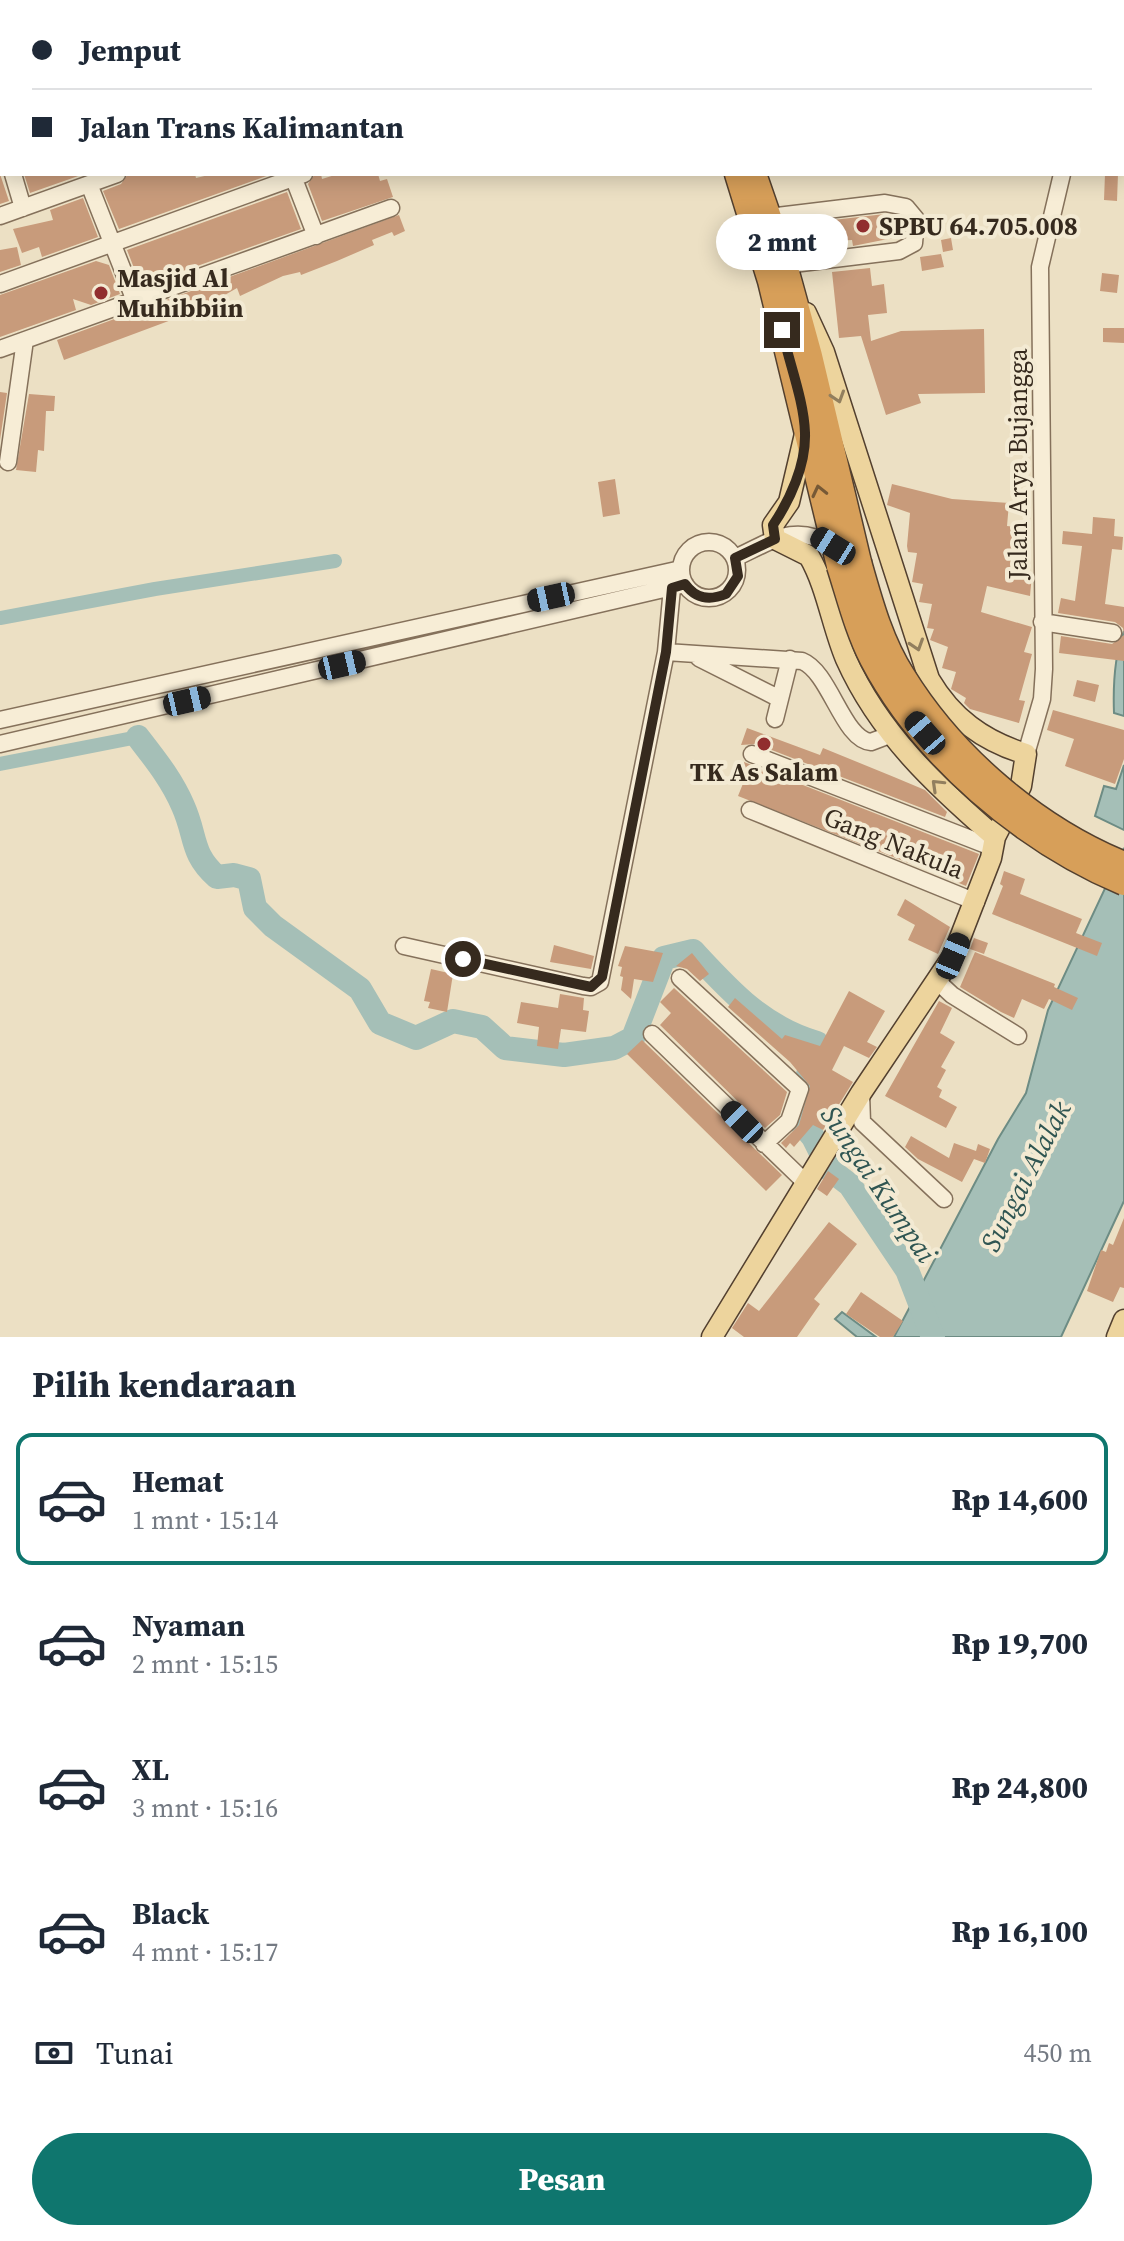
<!DOCTYPE html>
<html lang="id">
<head>
<meta charset="utf-8">
<style>
  :root { --surface:#fff; --page:#f2f2f3; --text:#1f2937; --muted:#747a83; --line:#e0e1e3; --accent:#0f766e }
  body { margin:0; font-family:"Source Serif 4",serif; background:var(--page); color:var(--text); height:100vh; display:flex; flex-direction:column; font-size:30px; white-space:nowrap }
  * { box-sizing:border-box; margin:0 }
  p { font-size:26px; color:var(--muted) }
  .icon { flex:none; width:44px; height:44px; fill:none; stroke:currentColor; stroke-width:2; stroke-linecap:round; stroke-linejoin:round }
  .map { position:relative; height:1337px; overflow:hidden }
  .details { display:flex; flex-direction:column; background:var(--surface); flex:1 }
  .details>* { flex:none }
  .hud { position:absolute; left:0px; top:0px; width:1124px; height:176px; box-shadow:0 4px 20px #0003; display:grid; align-content:center; height:176px; padding:0 32px; background:var(--surface) }
  .end { position:absolute; width:36px; height:36px; margin:-18px; border:10px solid #362a1e; background:#fff; box-shadow:0 0 0 4px #fff }
  .from { border-radius:50% }
  .bubble { position:absolute; height:56px; border-radius:28px; background:var(--surface); box-shadow:0 4px 20px #0003; font-size:26px; font-weight:800; line-height:56px; text-align:center }
  .car { position:absolute; width:24px; height:48px; margin:-24px -12px; border-radius:10px; box-shadow:0 0 6px 2px #0007; background:linear-gradient(#222 24%,#8ab4d8 0 40%,#222 0 76%,#8ab4d8 0 86%,#222 0) }
  .hud b { display:flex; align-items:center; gap:28px; height:76px; font-size:30px }
  .hud b+b { border-top:2px solid var(--line) }
  .hud i { width:20px; height:20px; background:var(--text) }
  ul { padding:0; list-style:none }
  li { display:flex; align-items:center; gap:24px; height:132px; margin:0 16px 12px; padding:0 16px; border:4px solid transparent; border-radius:16px }
  li div { flex:1 }
  li b { display:block; font-size:30px }
  li em { font-style:normal; font-weight:800 }
  li.selected { border-color:var(--accent) }
  li>.icon { width:72px; height:72px; stroke-width:1.5 }
  h2 { padding:0 32px; font-size:36px; line-height:96px }
  .pay { display:flex; align-items:center; gap:20px; height:88px; padding:0 32px; font-size:30px }
  .pay p { margin-inline-start:auto }
  .primary-button { display:flex; gap:16px; margin-top:auto; padding:16px 32px }
  .primary-button a { flex:1; height:92px; border-radius:48px; background:var(--accent); color:#fff; font-size:32px; font-weight:800; line-height:92px; text-align:center }
  .map>svg:first-child { display:block }
  .water { fill:#a5bfb7; stroke:#6d8c84; stroke-width:2 }
  .lines { fill:none; stroke-linecap:round; stroke-linejoin:round }
  .canal { stroke:#a5bfb7; stroke-width:14 }
  .river { stroke:#a5bfb7; stroke-width:24 }
  .building { fill:#c89b7b }
  .minor-casing { stroke:#85715b; stroke-width:19 }
  .major-casing { stroke:#53402f; stroke-width:23 }
  .highway-casing { stroke:#53402f; stroke-width:27 }
  .minor { stroke:#f7edd6; stroke-width:16 }
  .major { stroke:#edd49d; stroke-width:20 }
  .highway { stroke:#d79f59; stroke-width:24 }
  .highway-bridge-casing { stroke:#53402f; stroke-width:27; stroke-linecap:butt }
  .highway-bridge { stroke:#d79f59; stroke-width:24 }
  .oneway { stroke:#927f5e }
  .oneway2 { stroke:#765936 }
  .route { stroke:#362a1e; stroke-width:10 }
  .poi-dot { fill:#912e2f; stroke:#f3ead3; stroke-width:3 }
  .labels { text-anchor:middle; dominant-baseline:central; stroke-width:8; stroke-linejoin:round; paint-order:stroke }
  .poi-label { font-size:26px; font-weight:bold; fill:#362a1e; stroke:#f3ead3; text-anchor:start }
  .street-label { font-size:26px; fill:#362a1e; stroke:#f3ead3 }
  .water-label { font-size:28px; font-style:italic; fill:#2f5552; stroke:#f3ead3 }
</style>
</head>
<body>
<div class="map">
<svg width="1124" height="1337" viewBox="0 0 1124 1337">
  <rect width="100%" height="100%" fill="#ece0c4"/>
  <path class="water" d="M1124,631V716L1114,713C1113,686 1114,656 1124,631Z
    M1124,765V830L1095,816L1104,786L1116,789Z
    M1124,848V1201L1061,1337H894L998,1139L1026,1093L1048,1010Z
    M842,1312L876,1337H857L835,1319Z"/>
  <g class="lines">
    <path class="canal" d="M1122,88L1124,89
      M0,618L155,589L335,561
      M0,764L138,737"/>
    <path class="river" d="M138,737C155,759 172,780 183,806C197,837 190,853 217,877L234,875L249,879L255,908L273,926L360,989L380,1023L416,1038L453,1021L482,1027L505,1048L564,1055L614,1048L633,1038L664,958L693,951C730,991 762,1027 817,1043L796,1117L813,1137L829,1169L850,1185L907,1270L933,1337"/>
  </g>
  <path class="building" d="M0,174L9,201L0,204Z
    M24,174H84L30,193Z
    M128,174H195L196,178L213,174H272L119,229L103,191L121,184Z
    M315,174H321L322,179L338,174H378L380,181L387,179L393,197L322,221L308,184Z
    M1105,174H1118L1117,201L1104,200Z
    M287,192L301,229L141,286L127,250Z
    M83,198L98,237L42,257L39,247L22,253L13,229L53,220L50,210Z
    M885,214L900,217L903,236L853,246L852,240L835,241L833,220Z
    M399,215L405,231L394,236L392,232L372,240L374,245L337,261L301,275L300,272L283,276L240,296L237,288L183,319L182,316L64,360L57,340Z
    M951,238L953,250L943,252L941,240Z
    M17,247L21,265L0,272V250Z
    M941,254L944,267L922,271L920,257Z
    M96,261L109,265L120,294L91,305L73,299L76,310L0,337V295Z
    M870,268L872,286L884,284L887,313L868,315L871,341L901,331L984,329L985,393L918,394L921,403L886,415L861,336L839,338L832,272Z
    M1102,273L1119,275L1117,293L1100,291Z
    M1103,328H1124V343L1103,342Z
    M0,392L7,393L0,440Z
    M29,394L55,396L54,411H46L44,451L38,450L36,472L16,470Z
    M615,479L620,514L603,517L598,482Z
    M892,484L952,499L1009,503L1007,526L1025,528L1023,545L1016,544L1012,569L1032,574L1030,596L987,586L981,612L1032,627L1024,652L1032,654L1019,700L1025,701L1019,723L970,709L964,703L966,698L951,689L956,672L942,668L948,647L930,640L934,629L927,628L932,604L919,602L923,584L912,582L917,553L908,552L907,546L910,513L887,505Z
    M1093,517L1115,519L1114,536L1123,537L1122,550L1112,549L1105,604L1124,607V661L1059,653L1061,636L1112,644L1124,635L1123,628L1115,622L1058,613L1061,598L1075,601L1082,546L1062,544L1063,531L1092,534Z
    M1077,680L1099,685L1095,702L1073,696Z
    M1053,710L1124,730V759L1115,784L1065,766L1074,739L1047,730Z
    M747,728L820,755L823,748L894,777L925,790L947,812L945,817L756,744L741,745Z
    M744,762L979,854L966,886L947,878L954,861L933,853L929,864L913,857L911,864L738,796L744,781Z
    M1004,871L1025,879L1020,894L1082,919L1076,933L1102,943L1097,956L992,914L1003,886L1000,884Z
    M905,899L950,927L938,954L908,940L915,925L897,915Z
    M974,938L988,943L984,954L970,949Z
    M554,945L594,956L591,969L550,962Z
    M625,946L663,953L653,982L634,979L631,999L621,990L623,977L620,976L622,967L618,966Z
    M975,952L1055,984L1054,987L1078,998L1072,1010L1049,999L1044,1009L1022,999L1014,1018L1001,1012L960,987Z
    M692,953L709,974L700,981L687,969L676,966Z
    M431,969L453,974L447,1012L428,1008L430,1002L424,1001Z
    M674,988L787,1092L780,1115L765,1128L660,1025L671,1013L660,1002Z
    M849,991L885,1011L867,1042L877,1047L869,1058L844,1046L832,1070L853,1082L823,1130L813,1125L794,1147L790,1143L786,1148L781,1143L799,1125L810,1086L790,1062L728,1007L735,998L782,1039L785,1035L820,1046Z
    M560,994L584,998L583,1010L589,1011L586,1032L561,1029L558,1049L537,1046L539,1027L517,1023L521,1002L558,1008Z
    M939,1001L952,1008L940,1033L955,1042L941,1067L946,1070L937,1087L942,1090L939,1097L957,1107L946,1128L885,1096Z
    M642,1040L782,1175L766,1191L627,1054Z
    M911,1136L949,1158L954,1143L976,1151L978,1144L990,1149L985,1163L974,1159L962,1182L918,1159L905,1147Z
    M828,1171L839,1179L827,1196L817,1189Z
    M1124,1218V1288L1120,1287L1113,1302L1087,1291L1101,1250L1106,1252L1109,1243L1113,1245Z
    M829,1222L857,1244L814,1299L820,1304L797,1337H744L732,1328L748,1303L759,1311Z
    M861,1292L903,1321L893,1337H880L846,1314Z"/>
  <g class="lines">
    <defs>
      <path id="minor" d="M139,0L142,2
        M267,2L268,0
        M1101,2L1102,0
        M0,11L2,13
        M0,89L2,90
        M1122,157H1124
        M13,174L23,208
        M292,174L316,236
        M89,184L135,301
        M0,216L117,174
        M769,217L885,203L906,207L916,219L914,243L899,251L785,265
        M0,284L304,174
        M0,349L391,208
        M8,462L25,340
        M681 570a28 28 0 1 1 56 0a28 28 0 1 1-56 0Z
        M735,558C772,541 795,522 833,546
        M1042,622L1113,633
        M666,652L802,661C830,672 843,740 871,742L892,734
        M699,658L780,699
        M775,719L790,659
        M0,720L681,569
        M0,744L685,584
        M752,754L994,848
        M1026,754L1042,699L1044,669L1040,267L1062,174
        M750,810L976,902
        M404,946L583,986L591,987L600,982L666,652L672,588
        M680,978L800,1089L789,1121L764,1144
        M937,981L952,995L1018,1036
        M652,1034L806,1183
        M861,1093L862,1122L944,1199"/>
      <path id="major" d="M805,434L789,502L773,525L775,539L809,556C827,587 832,626 846,659C879,733 935,785 995,837
        M712,1337L861,1093L953,956L991,858L995,837L1021,786L1026,754C983,741 952,718 929,679L824,352L806,313
        M1117,1337L1124,1320"/>
      <path id="highway" d="M680,0L681,2
        M737,174L770,281L839,566
        M754,174L783,258L810,356L859,562"/>
    </defs>
    <use href="#minor" class="minor-casing"/>
    <use href="#major" class="major-casing"/>
    <use href="#highway" class="highway-casing"/>
    <use href="#minor" class="minor"/>
    <use href="#major" class="major"/>
    <use href="#highway" class="highway"/>
    <defs>
      <path id="highway-bridge" d="M859,562C870,601 881,642 903,676C953,757 1036,828 1124,864
        M839,566C849,597 857,630 872,659C923,756 1024,841 1124,883"/>
    </defs>
    <use href="#highway-bridge" class="highway-bridge-casing"/>
    <use href="#highway-bridge" class="highway-bridge"/>
  </g>
  <defs><path id="oneway-chevron" d="M-2-3.5L2.5 0L-2 3.5" fill="none" stroke-width="1.6" stroke-linecap="round" stroke-linejoin="round" transform="scale(2)"/></defs>
  <g class="oneway">
    <use href="#oneway-chevron" transform="translate(838 397) rotate(72)"/>
    <use href="#oneway-chevron" transform="translate(917 645) rotate(72)"/>
    <use href="#oneway-chevron" transform="translate(937 785) rotate(-136)"/>
  </g>
  <use class="oneway2" href="#oneway-chevron" transform="translate(819 491) rotate(-103)"/>
  <g class="lines">
    <path class="route" d="M463,959L591,987L602,977L666,652L672,588L685,584C696,599 709,601 726,594L738,576L735,558L775,539L773,525C790,500 806,465 805,433C804,400 789,363 782,330"/>
  </g>
  <g class="poi-dot">
    <circle cx="863" cy="226" r="8"/>
    <circle cx="101" cy="293" r="8"/>
    <circle cx="764" cy="744" r="8"/>
  </g>
  <g class="labels">
    <g class="poi-label">
      <text x="879" y="226">SPBU 64.705.008</text>
      <text x="117" y="278">Masjid Al<tspan x="117" dy="30">Muhibbiin</tspan></text>
      <text x="764" y="772" text-anchor="middle">TK As Salam</text>
    </g>
    <g class="street-label">
      <text transform="translate(1018 464) rotate(-90)">Jalan Arya Bujangga</text>
      <text transform="translate(894 843) rotate(22)">Gang Nakula</text>
    </g>
    <g class="water-label">
      <text transform="translate(1025 1176) rotate(-63)">Sungai Alalak</text>
      <text transform="translate(879 1184) rotate(56)">Sungai Kumpai</text>
    </g>
  </g>
</svg>
<i class="end from" style="left:463px;top:959px"></i>
<i class="end" style="left:782px;top:330px"></i>
<div class="bubble" style="left:716px;top:214px;width:132px">2 mnt</div>
<i class="car" style="left:833px;top:546px;rotate:302deg"></i>
<i class="car" style="left:551px;top:597px;rotate:258deg"></i>
<i class="car" style="left:342px;top:665px;rotate:77deg"></i>
<i class="car" style="left:187px;top:701px;rotate:77deg"></i>
<i class="car" style="left:925px;top:733px;rotate:319deg"></i>
<i class="car" style="left:953px;top:956px;rotate:23deg"></i>
<i class="car" style="left:742px;top:1122px;rotate:315deg"></i>
<div class="hud">
<b><i class="from"></i>Jemput</b>
<b><i></i>Jalan Trans Kalimantan</b>
</div>
</div>
<section class="details">
<h2>Pilih kendaraan</h2>
<ul>
<li class="selected"><svg class="icon" aria-label="car" viewBox="0 0 24 24"><path d="M5 17H2v-5l4-1 3-4h7l3 4 3 1v5h-3M9 17h6M6 11h13"/><circle cx="7" cy="17" r="2"/><circle cx="17" cy="17" r="2"/></svg><div><b>Hemat</b><p>1 mnt · 15:14</p></div><em>Rp 14,600</em></li>
<li><svg class="icon" aria-label="car" viewBox="0 0 24 24"><path d="M5 17H2v-5l4-1 3-4h7l3 4 3 1v5h-3M9 17h6M6 11h13"/><circle cx="7" cy="17" r="2"/><circle cx="17" cy="17" r="2"/></svg><div><b>Nyaman</b><p>2 mnt · 15:15</p></div><em>Rp 19,700</em></li>
<li><svg class="icon" aria-label="car" viewBox="0 0 24 24"><path d="M5 17H2v-5l4-1 3-4h7l3 4 3 1v5h-3M9 17h6M6 11h13"/><circle cx="7" cy="17" r="2"/><circle cx="17" cy="17" r="2"/></svg><div><b>XL</b><p>3 mnt · 15:16</p></div><em>Rp 24,800</em></li>
<li><svg class="icon" aria-label="car" viewBox="0 0 24 24"><path d="M5 17H2v-5l4-1 3-4h7l3 4 3 1v5h-3M9 17h6M6 11h13"/><circle cx="7" cy="17" r="2"/><circle cx="17" cy="17" r="2"/></svg><div><b>Black</b><p>4 mnt · 15:17</p></div><em>Rp 16,100</em></li>
</ul>
<div class="pay"><svg class="icon" aria-label="cash" viewBox="0 0 24 24"><path d="M3 7h18v10H3z"/><circle cx="12" cy="12" r="2"/></svg>Tunai<p>450 m</p></div>
<div class="primary-button"><a>Pesan</a></div>
</section>
</body>
</html>
